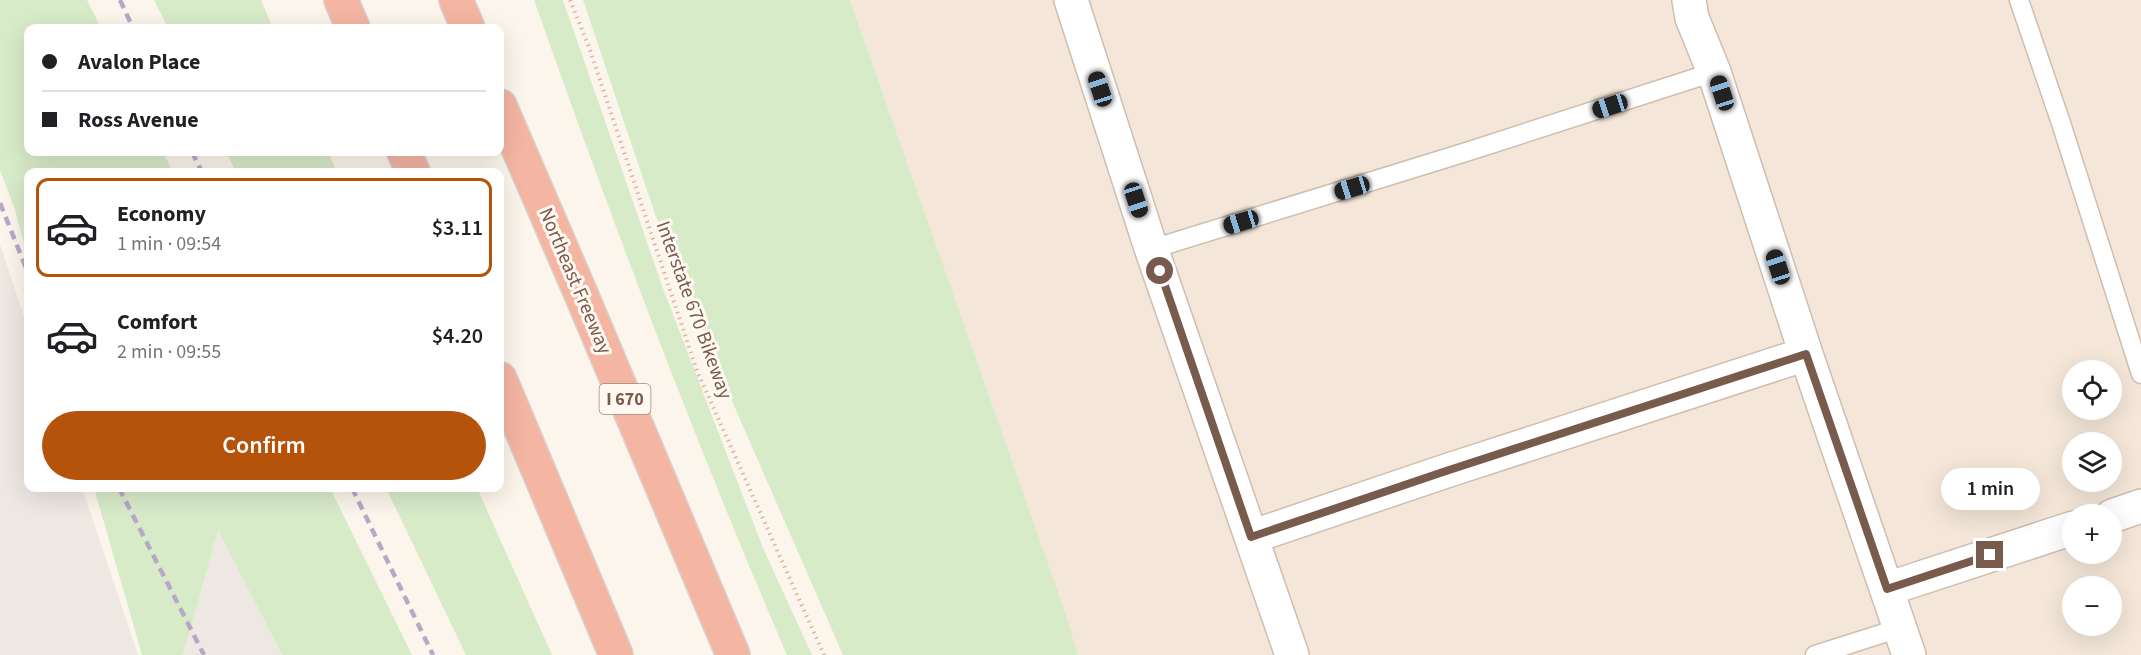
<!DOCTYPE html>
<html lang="en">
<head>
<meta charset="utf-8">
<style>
  :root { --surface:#fff; --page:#f6f6f6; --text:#202124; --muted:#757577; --line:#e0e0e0; --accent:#b45309 }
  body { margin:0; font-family:"Source Sans 3",sans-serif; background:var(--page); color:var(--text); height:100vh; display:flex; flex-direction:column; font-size:22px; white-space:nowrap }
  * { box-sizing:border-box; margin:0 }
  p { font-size:20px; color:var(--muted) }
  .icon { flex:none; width:33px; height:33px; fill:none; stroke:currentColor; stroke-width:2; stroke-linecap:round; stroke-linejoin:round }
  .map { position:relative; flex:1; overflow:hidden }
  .panel { position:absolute; left:24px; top:168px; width:480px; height:324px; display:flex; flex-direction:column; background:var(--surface); border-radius:12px; box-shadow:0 6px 24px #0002 }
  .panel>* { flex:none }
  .banner { position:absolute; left:24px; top:24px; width:480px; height:132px; border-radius:12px; box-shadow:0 6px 24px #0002; display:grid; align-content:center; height:132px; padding:0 18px; background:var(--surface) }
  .buttons { position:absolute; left:2062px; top:360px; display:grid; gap:12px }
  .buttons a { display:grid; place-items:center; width:60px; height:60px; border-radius:50%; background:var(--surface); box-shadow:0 6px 24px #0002; font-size:30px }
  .end { position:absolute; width:27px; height:27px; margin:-14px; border:8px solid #785b4d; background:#fff; box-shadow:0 0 0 3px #fff }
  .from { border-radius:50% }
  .bubble { position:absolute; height:42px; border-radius:21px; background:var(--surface); box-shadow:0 6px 24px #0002; font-size:20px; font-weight:600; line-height:42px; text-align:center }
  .car { position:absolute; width:18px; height:36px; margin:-18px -9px; border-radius:8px; box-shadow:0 0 4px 2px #0007; background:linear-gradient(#222 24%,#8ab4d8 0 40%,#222 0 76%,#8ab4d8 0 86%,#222 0) }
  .banner b { display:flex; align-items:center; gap:21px; height:57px; font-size:22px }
  .banner b+b { border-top:2px solid var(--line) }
  .banner i { width:15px; height:15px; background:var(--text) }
  ul { padding:10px 0 0; list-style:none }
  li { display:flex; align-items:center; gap:18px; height:99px; margin:0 12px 9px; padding:0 6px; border:3px solid transparent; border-radius:12px }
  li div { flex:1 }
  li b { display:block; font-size:22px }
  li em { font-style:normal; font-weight:600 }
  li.selected { border-color:var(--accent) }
  li>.icon { width:54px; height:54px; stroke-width:1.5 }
  .button { display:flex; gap:12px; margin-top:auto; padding:12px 18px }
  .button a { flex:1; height:69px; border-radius:36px; background:var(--accent); color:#fff; font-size:24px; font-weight:600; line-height:69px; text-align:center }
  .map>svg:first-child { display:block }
  .residential { fill:#f4e7d9; fill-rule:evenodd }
  .industrial { fill:#eee8e3 }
  .green { fill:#d8ebc9 }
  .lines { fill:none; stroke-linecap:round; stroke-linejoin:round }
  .lane-casing { stroke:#cfbdaf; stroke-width:21 }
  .street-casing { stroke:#cfbdaf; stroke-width:36 }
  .highway-casing { stroke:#d9d1cd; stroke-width:36 }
  .path { stroke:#d7b6a5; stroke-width:4; stroke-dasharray:1.5 4.5; stroke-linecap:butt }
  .lane { stroke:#fff; stroke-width:18 }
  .street { stroke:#fff; stroke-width:33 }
  .highway { stroke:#f5b5a3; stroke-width:33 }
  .rail { stroke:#b7a8c8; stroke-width:4.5; stroke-dasharray:9 6; stroke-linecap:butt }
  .route { stroke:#785b4d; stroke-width:8 }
  .labels { text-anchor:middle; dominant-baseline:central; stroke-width:6; stroke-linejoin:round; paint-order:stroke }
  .shield { fill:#fff9f2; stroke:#a08a7e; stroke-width:1.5 }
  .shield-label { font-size:18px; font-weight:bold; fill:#785b4d }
  .street-label { font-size:20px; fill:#785b4d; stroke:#fff9f2 }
</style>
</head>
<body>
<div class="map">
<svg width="2141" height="655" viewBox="0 0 2141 655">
  <rect width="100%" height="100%" fill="#fcf5eb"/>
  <path class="residential" d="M850,0H2141V655H1078L1067,617ZM2073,370H2112V410H2073ZM2073,442H2112V482H2073ZM2073,514H2112V554H2073ZM2073,586H2112V626H2073Z"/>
  <path class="industrial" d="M0,244L28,329V488H82L138,655H0Z
    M218,529L282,655H183Z"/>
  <path class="green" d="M0,0H87L101,28H28V152H163L173,172H28V259L15,210L0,170Z
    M154,0H261L273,28H168Z
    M534,0H563L664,291L763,548L812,655H787C694,440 612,221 534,0Z
    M583,0H850L1067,617L1078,655H843L725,385L656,217Z
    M226,152H328L337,172H236Z
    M94,488H330L412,655H282L218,530L183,655H142Z
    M386,488H477L552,655H466Z"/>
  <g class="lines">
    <defs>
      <path id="lane" d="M2019,0L2061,123L2141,374
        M1152,249L1463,153L1714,72
        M1815,655L1900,628"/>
      <path id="street" d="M1071,0L1150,245L1292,655
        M1689,0L1692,18L1714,72L1806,354L1909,655
        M2112,516L2141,506
        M1251,537L1446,471L1806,354
        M1887,589L2073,528"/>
      <path id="highway" d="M341,0L353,28
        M456,0L468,28
        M500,106L581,294L733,655
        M404,152L413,172
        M500,379L616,655"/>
    </defs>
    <use href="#lane" class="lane-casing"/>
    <use href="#street" class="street-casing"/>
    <use href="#highway" class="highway-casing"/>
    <path class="path" d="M570,0L589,47L697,371L824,655"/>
    <use href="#lane" class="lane"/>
    <use href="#street" class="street"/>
    <use href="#highway" class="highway"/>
    <path class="rail" d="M120,0L133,28
      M192,152L202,172
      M0,203L28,273
      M119,488L204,655
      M352,488L433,655"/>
  </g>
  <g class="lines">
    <path class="route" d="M1160,271L1251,537L1446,471L1806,354L1887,589L1990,555"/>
  </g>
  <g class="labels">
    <rect class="shield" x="599.5" y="384" width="51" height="30" rx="4.5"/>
    <g class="shield-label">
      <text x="625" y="399">I 670</text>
    </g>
    <g class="street-label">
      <text transform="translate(575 281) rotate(67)">Northeast Freeway</text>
      <text transform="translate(694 310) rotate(70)">Interstate 670 Bikeway</text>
    </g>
  </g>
</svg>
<div class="buttons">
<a><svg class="icon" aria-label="locate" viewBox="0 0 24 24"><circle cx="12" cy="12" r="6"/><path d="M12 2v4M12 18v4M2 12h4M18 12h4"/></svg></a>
<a><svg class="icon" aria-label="layers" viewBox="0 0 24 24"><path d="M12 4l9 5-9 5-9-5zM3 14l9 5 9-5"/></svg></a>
<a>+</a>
<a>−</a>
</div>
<i class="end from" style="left:1160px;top:271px"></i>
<i class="end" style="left:1990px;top:555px"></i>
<div class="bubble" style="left:1941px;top:468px;width:99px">1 min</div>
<i class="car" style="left:1100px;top:89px;rotate:342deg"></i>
<i class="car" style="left:1722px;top:93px;rotate:342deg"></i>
<i class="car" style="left:1610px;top:106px;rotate:252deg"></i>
<i class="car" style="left:1352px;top:188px;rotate:253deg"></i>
<i class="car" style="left:1136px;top:200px;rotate:162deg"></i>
<i class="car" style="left:1241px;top:222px;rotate:253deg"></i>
<i class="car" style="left:1778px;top:267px;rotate:342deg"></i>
<div class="banner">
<b><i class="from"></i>Avalon Place</b>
<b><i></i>Ross Avenue</b>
</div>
<section class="panel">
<ul>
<li class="selected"><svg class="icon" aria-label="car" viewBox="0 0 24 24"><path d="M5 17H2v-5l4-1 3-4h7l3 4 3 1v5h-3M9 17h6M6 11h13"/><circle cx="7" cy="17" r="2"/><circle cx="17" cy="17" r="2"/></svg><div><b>Economy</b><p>1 min · 09:54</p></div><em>$3.11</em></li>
<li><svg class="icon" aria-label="car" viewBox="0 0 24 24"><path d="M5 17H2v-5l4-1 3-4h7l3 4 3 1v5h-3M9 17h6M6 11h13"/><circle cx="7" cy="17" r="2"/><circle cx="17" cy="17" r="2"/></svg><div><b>Comfort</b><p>2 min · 09:55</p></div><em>$4.20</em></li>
</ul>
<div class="button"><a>Confirm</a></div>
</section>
</div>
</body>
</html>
